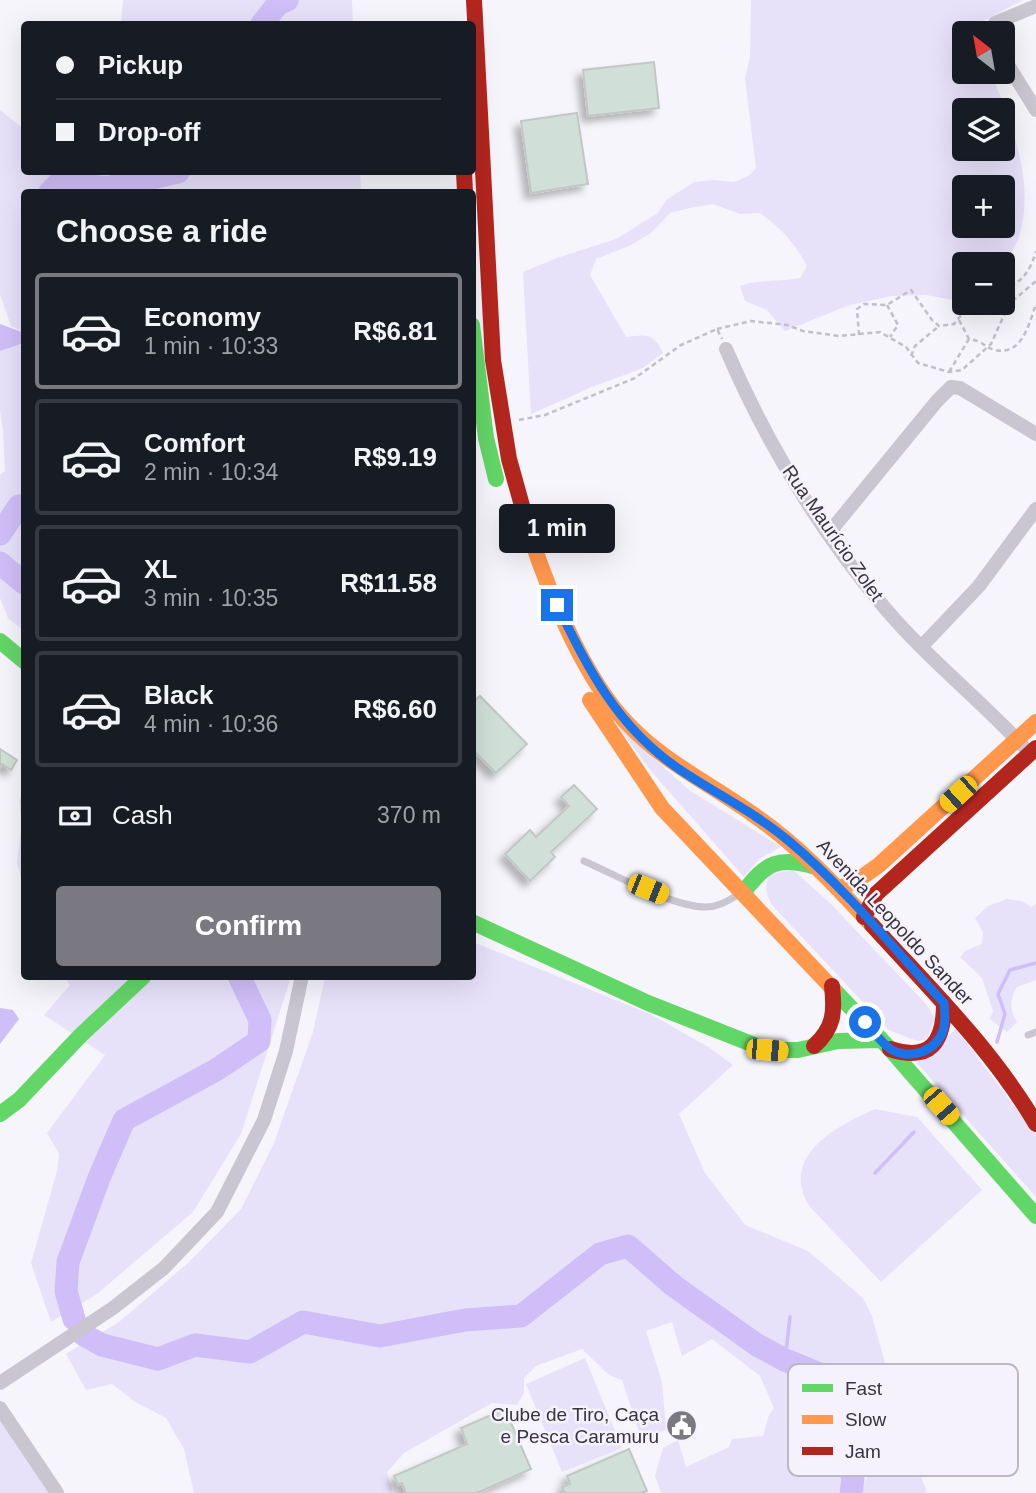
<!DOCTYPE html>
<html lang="en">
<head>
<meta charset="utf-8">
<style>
  :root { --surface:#171b24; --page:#20242c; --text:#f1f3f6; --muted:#9ea1a6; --line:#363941; --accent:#7a7881 }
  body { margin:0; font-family:Helvetica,sans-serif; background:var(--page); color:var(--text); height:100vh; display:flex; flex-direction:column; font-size:26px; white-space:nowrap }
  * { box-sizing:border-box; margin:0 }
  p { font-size:23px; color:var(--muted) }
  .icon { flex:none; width:38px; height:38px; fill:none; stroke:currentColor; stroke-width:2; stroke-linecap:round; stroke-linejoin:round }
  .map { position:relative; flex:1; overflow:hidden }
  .panel { position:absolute; left:21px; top:189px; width:455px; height:791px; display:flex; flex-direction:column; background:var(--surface); border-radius:7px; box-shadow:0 7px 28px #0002 }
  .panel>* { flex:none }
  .hud { position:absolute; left:21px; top:21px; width:455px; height:154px; border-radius:7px; box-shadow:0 7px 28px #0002; display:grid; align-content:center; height:154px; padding:0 35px; background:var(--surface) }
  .needle { width:46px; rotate:329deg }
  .buttons { position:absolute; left:952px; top:21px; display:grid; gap:14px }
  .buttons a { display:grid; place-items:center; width:63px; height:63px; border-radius:7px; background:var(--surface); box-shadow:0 7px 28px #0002; font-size:35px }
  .end { position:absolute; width:32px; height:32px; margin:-16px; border:9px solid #1a73e8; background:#fff; box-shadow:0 0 0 4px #fff }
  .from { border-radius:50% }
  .bubble { position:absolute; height:49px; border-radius:7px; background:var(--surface); box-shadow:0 7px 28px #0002; font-size:23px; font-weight:700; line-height:49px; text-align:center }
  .car { position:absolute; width:21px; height:42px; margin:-21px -10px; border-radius:9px; box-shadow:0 0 5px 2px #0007; background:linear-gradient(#f5c518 24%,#345 0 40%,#f5c518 0 76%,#345 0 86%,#f5c518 0) }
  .hud b { display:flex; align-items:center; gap:24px; height:66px; font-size:26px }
  .hud b+b { border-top:2px solid var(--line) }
  .hud i { width:18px; height:18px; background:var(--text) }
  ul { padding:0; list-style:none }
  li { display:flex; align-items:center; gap:21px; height:116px; margin:0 14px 10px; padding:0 21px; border:4px solid var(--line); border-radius:7px }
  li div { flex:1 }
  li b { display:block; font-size:26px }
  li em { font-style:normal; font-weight:700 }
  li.on { border-color:var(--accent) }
  li>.icon { width:63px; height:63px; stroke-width:1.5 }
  h2 { padding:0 35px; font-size:32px; line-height:84px }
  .pay { display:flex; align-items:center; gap:18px; height:77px; padding:0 35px; font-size:26px }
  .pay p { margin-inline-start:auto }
  .primary-button { display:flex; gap:14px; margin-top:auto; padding:14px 35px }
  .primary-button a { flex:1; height:80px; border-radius:7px; background:var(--accent); color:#fff; font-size:28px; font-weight:700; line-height:80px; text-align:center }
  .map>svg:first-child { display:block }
  .green { fill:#e7e1fa; fill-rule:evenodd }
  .water { fill:#cfbef8 }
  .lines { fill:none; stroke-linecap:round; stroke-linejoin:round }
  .stream { stroke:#cfbef8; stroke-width:3.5 }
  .river { stroke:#cfbef8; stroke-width:23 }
  .building { fill:#d0dfd7; stroke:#c2c7c6; stroke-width:2; filter:url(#shadow) }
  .path { stroke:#c1bfc8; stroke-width:2.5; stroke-dasharray:5 3.5; stroke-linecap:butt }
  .lane { stroke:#c9c5d1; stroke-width:7 }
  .street { stroke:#c9c5d1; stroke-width:14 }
  .fast { stroke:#63d668; stroke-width:16 }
  .slow { stroke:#ff974d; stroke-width:16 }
  .jam { stroke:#b3261e; stroke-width:16 }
  .route { stroke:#1a73e8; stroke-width:9 }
  .labels { text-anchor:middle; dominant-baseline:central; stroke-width:5; stroke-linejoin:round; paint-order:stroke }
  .street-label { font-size:19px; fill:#37343f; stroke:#f5f2fe }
  .poi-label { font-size:19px; fill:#37343f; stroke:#f5f2fe; text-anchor:end }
  .key { fill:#f5f2fe; stroke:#bcb9c5; stroke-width:2 }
  .key-label { font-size:19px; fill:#37343f }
</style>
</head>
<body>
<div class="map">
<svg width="1036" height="1493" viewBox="0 0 1036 1493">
  <defs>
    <filter id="shadow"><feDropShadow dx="-6" dy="6" stdDeviation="3.5" flood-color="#0004"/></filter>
  </defs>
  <rect width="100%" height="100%" fill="#f6f5fb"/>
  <path class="green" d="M123,0H352L353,24H121Z
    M751,0H1023L983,21L975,33H964V72H991C1011,124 1036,181 1019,237C1014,247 1011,256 1003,264H964V294L953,300L926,295L891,296L847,306L785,331L767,310L745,301L740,286C759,279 780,282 800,278L807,266C795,243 781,228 760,213L740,214L713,204L690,208L670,213L651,233L629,246L596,259L590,275L626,337C646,335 653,332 663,353L643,368L592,387L531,414L523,272L557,258L616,239L658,213L666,200L694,182L712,180L734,182L750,175L756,168L745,78L750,57ZM964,110H1003V149H964ZM964,187H1003V226H964Z
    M0,110L24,129V172H360L361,192H24V333L11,326L0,295Z
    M24,343V631L8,618L0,598V475L5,471L3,430L0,411V351Z
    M616,724L689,790L781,847L759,859L744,877L652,772Z
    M24,787V887L17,863L22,821L19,801Z
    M793,870L829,902L926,1004L935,1018L927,1039L917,1041L889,1030L772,905C766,894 764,886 770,874Z
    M1007,899L1022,901L1031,907L1036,904V980L1017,987C1010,1000 1009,1009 1017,1022L1007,1032L990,1019L993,1011L982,978L960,957L965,951L982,944L983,932L975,918L988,906Z
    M473,942L650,1014L710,1048L733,1065L679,1114L705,1173L745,1225L808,1251L863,1298L872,1316L898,1410L927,1493H861L868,1473L839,1380L808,1360L783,1348L778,1364L825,1391L843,1473L841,1493H661L655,1476L663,1448L678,1440L686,1467L729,1447L732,1439L763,1436L769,1415L774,1408L760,1376L712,1339L682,1356L672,1322L646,1331L662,1382L666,1430L641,1438L622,1380L609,1375L582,1349L536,1366L524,1378V1393L517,1405L492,1403L404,1453L387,1472L393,1493H194L184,1449L166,1418L137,1403L112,1384L86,1390L66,1354L119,1322L188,1263L241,1209L274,1143L313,1032L325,977L472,976Z
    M64,977H291L241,1134L193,1212L97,1294L51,1322L31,1263L57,1171L59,1154L47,1133L105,1055L44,1015L70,985Z
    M956,1029L1036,1135V1197L917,1063Z
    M875,1109L917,1117L982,1190L881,1282L810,1207C778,1157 836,1126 875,1109Z
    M585,1358L622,1448L562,1472L526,1384Z
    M0,1418L49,1493H0Z"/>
  <path class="water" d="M0,324L24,333V343L0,351Z
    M0,1008L13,1010L19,1019L0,1044Z"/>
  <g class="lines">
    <path class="stream" d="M997,1042L1005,1014L998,994L1010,970L1036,963
      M875,1173L914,1132
      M785,1360L790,1317"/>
    <path class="river" d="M262,24L277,5L287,0
      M50,192L60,182L106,188L178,172
      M0,534L19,506H24
      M0,563L24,583
      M74,1319L66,1291L68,1262L99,1178L124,1120L216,1070L259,1041L260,1020L239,976
      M84,1335L102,1345L158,1359L195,1345L250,1352L303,1322L380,1336L465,1320L521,1316L600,1254L628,1246L674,1286L757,1345L785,1360L817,1373L833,1386L840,1403L846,1451L853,1479L851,1493"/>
  </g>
  <path class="building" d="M654,62L659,108L588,116L583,70Z
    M577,113L588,184L531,193L521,121Z
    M480,696L527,744L496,773L472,749V703Z
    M0,749L17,760L11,770L2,764L0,768Z
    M574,785L597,809L551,852L555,857L530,881L505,854L530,830L536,837L569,806L561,797Z
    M505,1409L531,1469L477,1493H406L402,1483L398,1485L394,1476L467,1444L461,1428Z
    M629,1449L647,1491L641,1493H565L562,1487L570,1484L567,1476Z"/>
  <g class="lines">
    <path class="path" d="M1003,290C1022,282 1030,272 1036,251
      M887,305L898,325L890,337
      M959,320L969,339C984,341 983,347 995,350C1022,356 1029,324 1036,304
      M717,329L751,321L787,325L803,331L839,336L880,332L906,347L918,363L949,372L962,370L991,344L1009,304L1036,281
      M859,335L857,309L864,304L887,305L911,290L932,320L939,326L954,324L971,303
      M911,356L915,346L939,326
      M949,372L969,339
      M519,420L545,415L635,378L681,345L717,329L722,339"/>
    <path class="lane" d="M584,861C616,875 672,907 706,907C717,907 726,902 736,896
      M1028,1035L1036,1032"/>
    <path class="street" d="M990,33L995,23L1036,6
      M1003,57L1036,110
      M726,349C766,442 819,530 884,607C926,657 978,698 1023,746
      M828,534L937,401L951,387L960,388L1036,434
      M922,646L979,586L1036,509
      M0,1383L113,1308L164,1268L217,1212L264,1120L286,1051L302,976
      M0,1408L57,1493"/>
    <path class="fast" d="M472,325L486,438L496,479
      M0,641L24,661
      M743,893C766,862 778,856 816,867
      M472,922L648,1003L767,1050H798L838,1041L881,1040
      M834,990L890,1049L1036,1216
      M0,1114L19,1100L81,1035L144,976"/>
    <path class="slow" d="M531,538C550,595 585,679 626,722C662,761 709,783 751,813C797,844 835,885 872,925
      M590,700L662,808L834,990
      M838,889L858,880L879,865L1036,722"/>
    <path class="jam" d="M474,0L493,360L509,459L531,538
      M464,172L465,192
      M864,917L876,894L1036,748
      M872,925C930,989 992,1049 1036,1124
      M814,1046C834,1028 835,1012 832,986
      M890,1049C931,1062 944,1042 944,1003"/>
  </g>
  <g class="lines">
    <path class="route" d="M557,605C589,670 617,727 679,769C716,794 756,813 790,842C846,889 894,949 944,1003C945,1012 946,1022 943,1031C936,1051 911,1060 892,1050C882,1044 873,1031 865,1022"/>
  </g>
  <defs>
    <symbol id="civic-disc" viewBox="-11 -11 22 22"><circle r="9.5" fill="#7a7881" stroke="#f5f2fe"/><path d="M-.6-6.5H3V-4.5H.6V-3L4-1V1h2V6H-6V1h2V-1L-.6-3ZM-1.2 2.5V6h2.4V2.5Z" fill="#fff"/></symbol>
  </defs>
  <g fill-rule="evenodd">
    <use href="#civic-disc" x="664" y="1408" width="35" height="35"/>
  </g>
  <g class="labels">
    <g class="street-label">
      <text transform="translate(833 533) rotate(55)">Rua Maurício Zolet</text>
      <text transform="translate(895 922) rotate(47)">Avenida Leopoldo Sander</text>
    </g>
    <g class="poi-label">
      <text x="659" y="1414">Clube de Tiro, Caça<tspan x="659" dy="22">e Pesca Caramuru</tspan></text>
    </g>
  </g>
  <rect x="788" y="1364" width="230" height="112" rx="10" class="key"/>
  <rect x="802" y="1384" width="31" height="8" fill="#63d668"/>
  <rect x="802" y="1415" width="31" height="9" fill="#ff974d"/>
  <rect x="802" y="1447" width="31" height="8" fill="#b3261e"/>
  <g class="key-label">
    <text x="845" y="1395">Fast</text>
    <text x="845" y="1426">Slow</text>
    <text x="845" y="1458">Jam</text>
  </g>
</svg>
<div class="buttons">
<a><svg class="needle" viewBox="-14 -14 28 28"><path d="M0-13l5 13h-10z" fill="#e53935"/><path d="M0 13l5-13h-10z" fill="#9ea1a6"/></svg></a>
<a><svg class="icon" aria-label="layers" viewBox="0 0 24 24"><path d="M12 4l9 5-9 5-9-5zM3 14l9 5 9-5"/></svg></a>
<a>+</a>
<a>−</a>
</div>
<i class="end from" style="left:865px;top:1022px"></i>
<i class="end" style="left:557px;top:605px"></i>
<div class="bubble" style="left:499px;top:504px;width:116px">1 min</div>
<i class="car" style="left:958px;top:794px;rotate:228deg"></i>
<i class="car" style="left:648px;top:889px;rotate:112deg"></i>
<i class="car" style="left:767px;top:1050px;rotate:95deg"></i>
<i class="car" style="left:941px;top:1106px;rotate:139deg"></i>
<div class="hud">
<b><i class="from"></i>Pickup</b>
<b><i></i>Drop-off</b>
</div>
<section class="panel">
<h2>Choose a ride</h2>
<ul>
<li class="on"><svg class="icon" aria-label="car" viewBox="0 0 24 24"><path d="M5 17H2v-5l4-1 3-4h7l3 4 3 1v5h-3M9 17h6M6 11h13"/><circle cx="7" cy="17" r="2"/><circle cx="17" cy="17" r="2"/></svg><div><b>Economy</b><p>1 min · 10:33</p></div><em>R$6.81</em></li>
<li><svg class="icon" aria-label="car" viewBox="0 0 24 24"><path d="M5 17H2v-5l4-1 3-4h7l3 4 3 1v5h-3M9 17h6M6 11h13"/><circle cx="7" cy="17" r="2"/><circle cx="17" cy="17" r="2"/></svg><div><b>Comfort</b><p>2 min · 10:34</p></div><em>R$9.19</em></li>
<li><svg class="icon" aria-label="car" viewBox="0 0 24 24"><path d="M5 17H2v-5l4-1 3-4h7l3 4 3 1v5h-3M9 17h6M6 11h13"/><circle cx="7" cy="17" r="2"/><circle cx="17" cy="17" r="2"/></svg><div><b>XL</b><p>3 min · 10:35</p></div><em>R$11.58</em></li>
<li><svg class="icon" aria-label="car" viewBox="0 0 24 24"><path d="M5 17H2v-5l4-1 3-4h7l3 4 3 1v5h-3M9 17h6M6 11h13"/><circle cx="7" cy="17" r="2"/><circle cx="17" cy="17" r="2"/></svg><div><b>Black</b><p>4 min · 10:36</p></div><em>R$6.60</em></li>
</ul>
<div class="pay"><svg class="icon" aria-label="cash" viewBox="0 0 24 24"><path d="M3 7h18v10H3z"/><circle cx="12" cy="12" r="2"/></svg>Cash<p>370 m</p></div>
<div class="primary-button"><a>Confirm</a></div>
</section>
</div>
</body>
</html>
